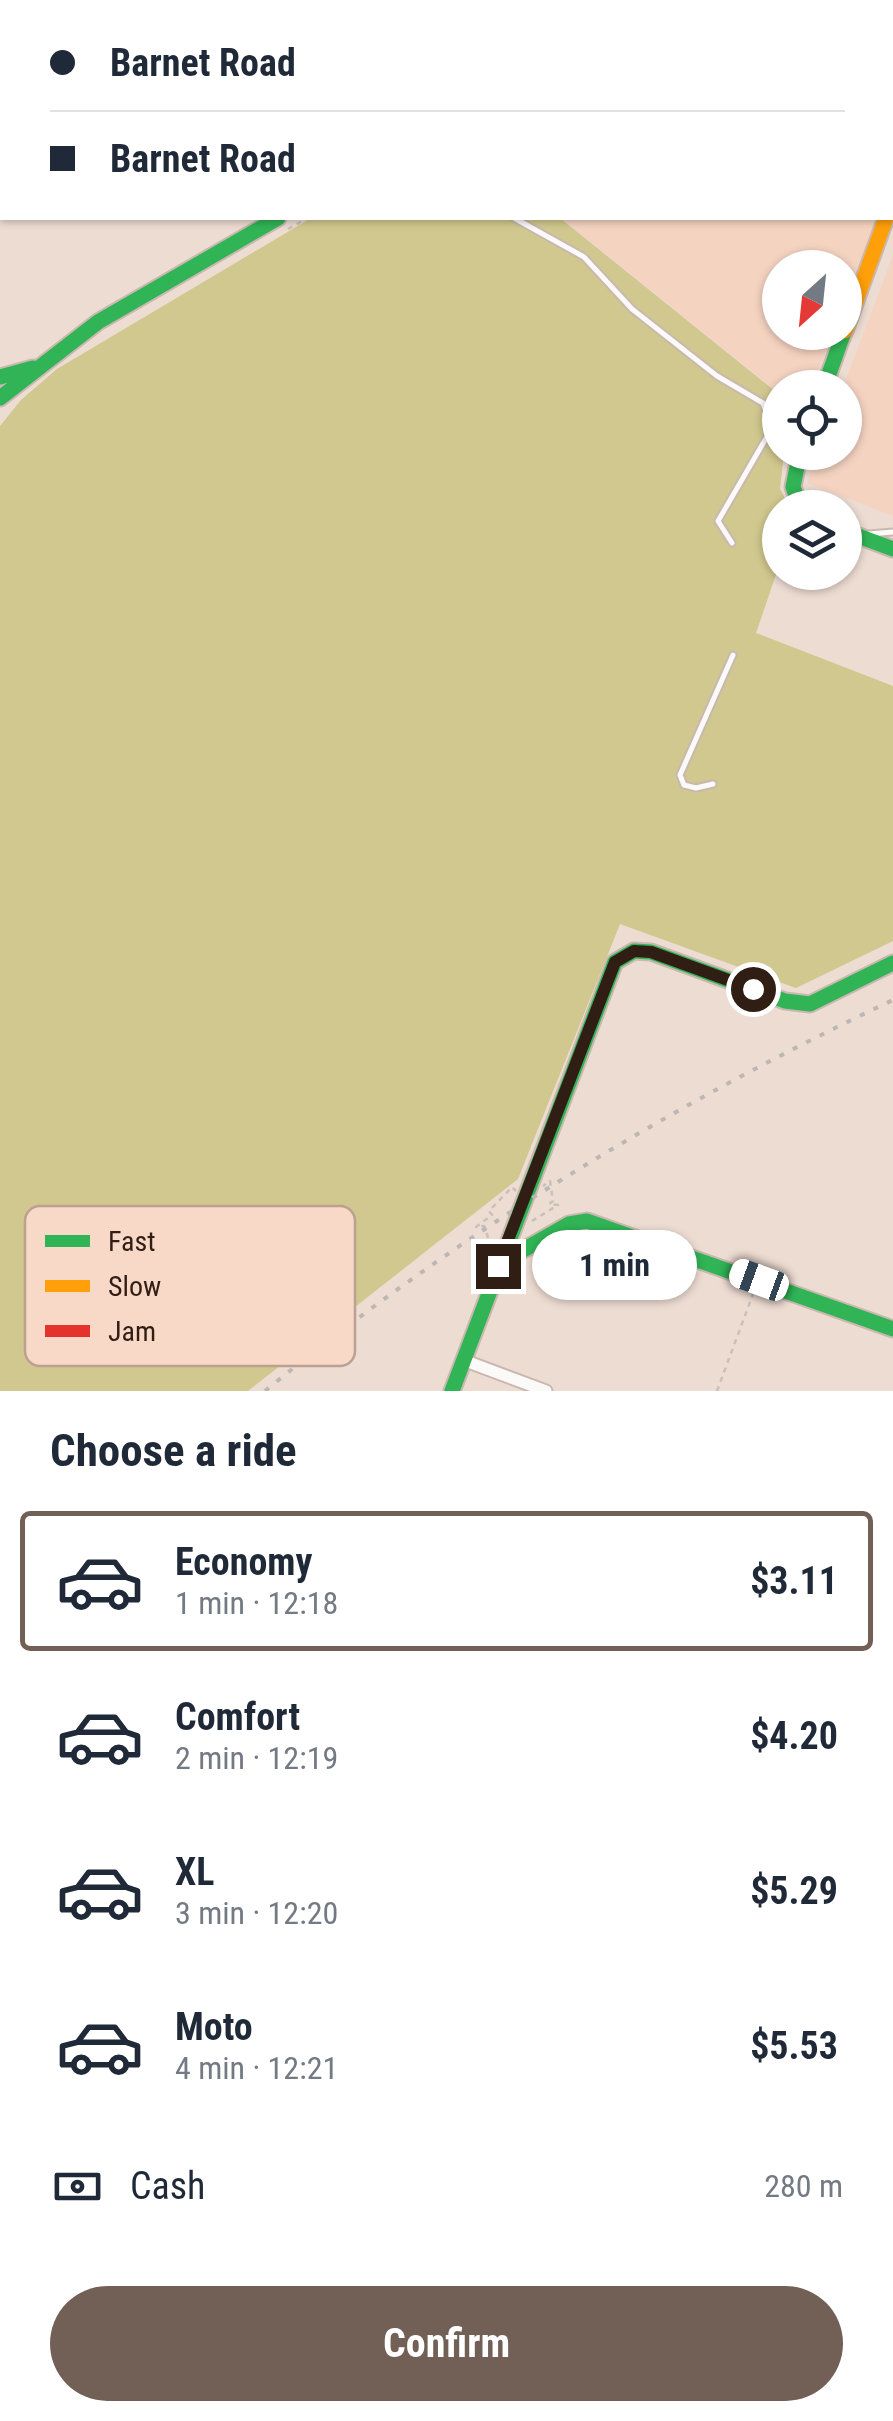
<!DOCTYPE html>
<html lang="en">
<head>
<meta charset="utf-8">
<style>
  :root { --surface:#fff; --page:#f2f2f3; --text:#1f2937; --muted:#747a83; --line:#e0e1e3; --accent:#726056 }
  body { margin:0; font-family:"Roboto Condensed",sans-serif; background:var(--page); color:var(--text); height:100vh; display:flex; flex-direction:column; font-size:38px; white-space:nowrap }
  * { box-sizing:border-box; margin:0 }
  p { font-size:32px; color:var(--muted) }
  .icon { flex:none; width:55px; height:55px; fill:none; stroke:currentColor; stroke-width:2; stroke-linecap:round; stroke-linejoin:round }
  .map { position:relative; height:1391px; overflow:hidden }
  .drawer { display:flex; flex-direction:column; background:var(--surface); flex:1 }
  .drawer>* { flex:none }
  .hud { position:absolute; left:0px; top:0px; width:895px; height:220px; box-shadow:0 2px 8px #0004; display:grid; align-content:center; height:220px; padding:0 50px; background:var(--surface) }
  .needle { width:65px; rotate:207deg }
  .buttons { position:absolute; left:762px; top:250px; display:grid; gap:20px }
  .buttons a { display:grid; place-items:center; width:100px; height:100px; border-radius:50%; background:var(--surface); box-shadow:0 2px 8px #0004; font-size:50px }
  .end { position:absolute; width:45px; height:45px; margin:-22px; border:12px solid #301d13; background:#fff; box-shadow:0 0 0 5px #fff }
  .from { border-radius:50% }
  .bubble { position:absolute; height:70px; border-radius:35px; background:var(--surface); box-shadow:0 2px 8px #0004; font-size:32px; font-weight:700; line-height:70px; text-align:center }
  .car { position:absolute; width:30px; height:60px; margin:-30px -15px; border-radius:12px; box-shadow:0 0 8px 2px #0007; background:linear-gradient(#fff 24%,#345 0 40%,#fff 0 76%,#345 0 86%,#fff 0) }
  .hud b { display:flex; align-items:center; gap:35px; height:95px; font-size:38px }
  .hud b+b { border-top:2px solid var(--line) }
  .hud i { width:25px; height:25px; background:var(--text) }
  ul { padding:0; list-style:none }
  li { display:flex; align-items:center; gap:30px; height:140px; margin:0 20px 15px; padding:0 30px; border:5px solid transparent; border-radius:10px }
  li div { flex:1 }
  li b { display:block; font-size:38px }
  li em { font-style:normal; font-weight:700 }
  li.active { border-color:var(--accent) }
  li>.icon { width:90px; height:90px; stroke-width:1.5 }
  h2 { padding:0 50px; font-size:45px; line-height:120px }
  .pay { display:flex; align-items:center; gap:25px; height:110px; padding:0 50px; font-size:38px }
  .pay p { margin-inline-start:auto }
  .cta { display:flex; gap:20px; margin-top:auto; padding:20px 50px }
  .cta a { flex:1; height:115px; border-radius:60px; background:var(--accent); color:#fff; font-size:40px; font-weight:700; line-height:115px; text-align:center }
  .map>svg:first-child { display:block }
  .built { fill:#f5d3c1 }
  .green { fill:#d0c88e }
  .lines { fill:none; stroke-linecap:round; stroke-linejoin:round }
  .lane-casing { stroke:#c9b8af; stroke-width:9 }
  .street-casing { stroke:#c9b8af; stroke-width:15 }
  .fast-casing { stroke:#c9b8af; stroke-width:19 }
  .slow-casing { stroke:#c9b8af; stroke-width:19 }
  .jam-casing { stroke:#c9b8af; stroke-width:19 }
  .path { stroke:#c7c0bb; stroke-width:2.5; stroke-dasharray:5 5; stroke-linecap:butt }
  .lane { stroke:#fcfaf8; stroke-width:5 }
  .street { stroke:#fcfaf8; stroke-width:11 }
  .fast { stroke:#30b455; stroke-width:15 }
  .slow { stroke:#ff9f0a; stroke-width:15 }
  .jam { stroke:#e5322d; stroke-width:15 }
  .rail { stroke:#bcb7b3; stroke-width:4; stroke-dasharray:5 10; stroke-linecap:butt }
  .route { stroke:#301d13; stroke-width:12 }
  .key { fill:#f8d8c7; stroke:#bca091; stroke-width:2.5 }
  .key-label { font-size:28px; fill:#301d13 }
</style>
</head>
<body>
<div class="map">
<svg width="893" height="1391" viewBox="0 0 893 1391">
  <rect width="100%" height="100%" fill="#eddcd2"/>
  <path class="built" d="M561,218H875L871,243L845,306V268H780V332L834,333L811,387L780,388V394Z
    M893,255V516L807,483L819,453L845,452L843,387Z"/>
  <path class="green" d="M311,218H560L780,395V452L784,453L780,489L790,507L780,508V563L756,633L893,686V941L796,988L620,924L518,1179L248,1391H0V426L21,400L57,369Z"/>
  <g class="lines">
    <defs>
      <path id="lane" d="M742,0L743,2
        M723,2L728,0
        M514,218L584,257L632,309L717,376L763,403L772,428L718,521L732,543
        M869,534L893,532
        M713,784L696,788L684,785L680,775L733,655"/>
      <path id="street" d="M120,0L122,2
        M435,0L437,2
        M216,2L221,0
        M892,162H893
        M463,1360L546,1391"/>
      <path id="fast" d="M640,2L644,0
        M0,377L33,368
        M824,388L844,332
        M0,398L98,322L278,218
        M800,452L793,487L801,508
        M845,531L893,549
        M503,1254L511,1257L569,1224L587,1221L893,1329
        M452,1391L615,962L634,951L651,952L785,1001L810,1004L893,963"/>
      <path id="slow" d="M677,2L681,0
        M845,331L886,218"/>
      <path id="jam" d="M778,0L779,2"/>
    </defs>
    <use href="#lane" class="lane-casing"/>
    <use href="#street" class="street-casing"/>
    <use href="#fast" class="fast-casing"/>
    <use href="#slow" class="slow-casing"/>
    <use href="#jam" class="jam-casing"/>
    <path class="path" d="M704,2L709,0
      M288,229L308,218
      M532,1221L558,1205L549,1204L553,1201L550,1181L543,1186
      M493,1247H485L490,1243L484,1226L476,1227L492,1215L489,1211L512,1187L516,1191
      M717,1391L753,1294"/>
    <use href="#lane" class="lane"/>
    <use href="#street" class="street"/>
    <use href="#fast" class="fast"/>
    <use href="#slow" class="slow"/>
    <use href="#jam" class="jam"/>
    <path class="rail" d="M265,1391C457,1234 669,1106 893,1000"/>
  </g>
  <g class="lines">
    <path class="route" d="M498,1266L615,962L634,951L651,952L753,989"/>
  </g>
  <rect x="25" y="1206" width="330" height="160" rx="15" class="key"/>
  <rect x="45" y="1235" width="45" height="12" fill="#30b455"/>
  <rect x="45" y="1280" width="45" height="12" fill="#ff9f0a"/>
  <rect x="45" y="1325" width="45" height="12" fill="#e5322d"/>
  <g class="key-label">
    <text x="108" y="1251">Fast</text>
    <text x="108" y="1296">Slow</text>
    <text x="108" y="1341">Jam</text>
  </g>
</svg>
<div class="buttons">
<a><svg class="needle" viewBox="-14 -14 28 28"><path d="M0-13l5 13h-10z" fill="#e53935"/><path d="M0 13l5-13h-10z" fill="#747a83"/></svg></a>
<a><svg class="icon" aria-label="locate" viewBox="0 0 24 24"><circle cx="12" cy="12" r="6"/><path d="M12 2v4M12 18v4M2 12h4M18 12h4"/></svg></a>
<a><svg class="icon" aria-label="layers" viewBox="0 0 24 24"><path d="M12 4l9 5-9 5-9-5zM3 14l9 5 9-5"/></svg></a>
</div>
<i class="end from" style="left:753px;top:989px"></i>
<i class="end" style="left:498px;top:1266px"></i>
<div class="bubble" style="left:532px;top:1230px;width:165px">1 min</div>
<i class="car" style="left:759px;top:1280px;rotate:290deg"></i>
<div class="hud">
<b><i class="from"></i>Barnet Road</b>
<b><i></i>Barnet Road</b>
</div>
</div>
<section class="drawer">
<h2>Choose a ride</h2>
<ul>
<li class="active"><svg class="icon" aria-label="car" viewBox="0 0 24 24"><path d="M5 17H2v-5l4-1 3-4h7l3 4 3 1v5h-3M9 17h6M6 11h13"/><circle cx="7" cy="17" r="2"/><circle cx="17" cy="17" r="2"/></svg><div><b>Economy</b><p>1 min · 12:18</p></div><em>$3.11</em></li>
<li><svg class="icon" aria-label="car" viewBox="0 0 24 24"><path d="M5 17H2v-5l4-1 3-4h7l3 4 3 1v5h-3M9 17h6M6 11h13"/><circle cx="7" cy="17" r="2"/><circle cx="17" cy="17" r="2"/></svg><div><b>Comfort</b><p>2 min · 12:19</p></div><em>$4.20</em></li>
<li><svg class="icon" aria-label="car" viewBox="0 0 24 24"><path d="M5 17H2v-5l4-1 3-4h7l3 4 3 1v5h-3M9 17h6M6 11h13"/><circle cx="7" cy="17" r="2"/><circle cx="17" cy="17" r="2"/></svg><div><b>XL</b><p>3 min · 12:20</p></div><em>$5.29</em></li>
<li><svg class="icon" aria-label="car" viewBox="0 0 24 24"><path d="M5 17H2v-5l4-1 3-4h7l3 4 3 1v5h-3M9 17h6M6 11h13"/><circle cx="7" cy="17" r="2"/><circle cx="17" cy="17" r="2"/></svg><div><b>Moto</b><p>4 min · 12:21</p></div><em>$5.53</em></li>
</ul>
<div class="pay"><svg class="icon" aria-label="cash" viewBox="0 0 24 24"><path d="M3 7h18v10H3z"/><circle cx="12" cy="12" r="2"/></svg>Cash<p>280 m</p></div>
<div class="cta"><a>Confirm</a></div>
</section>
</body>
</html>
